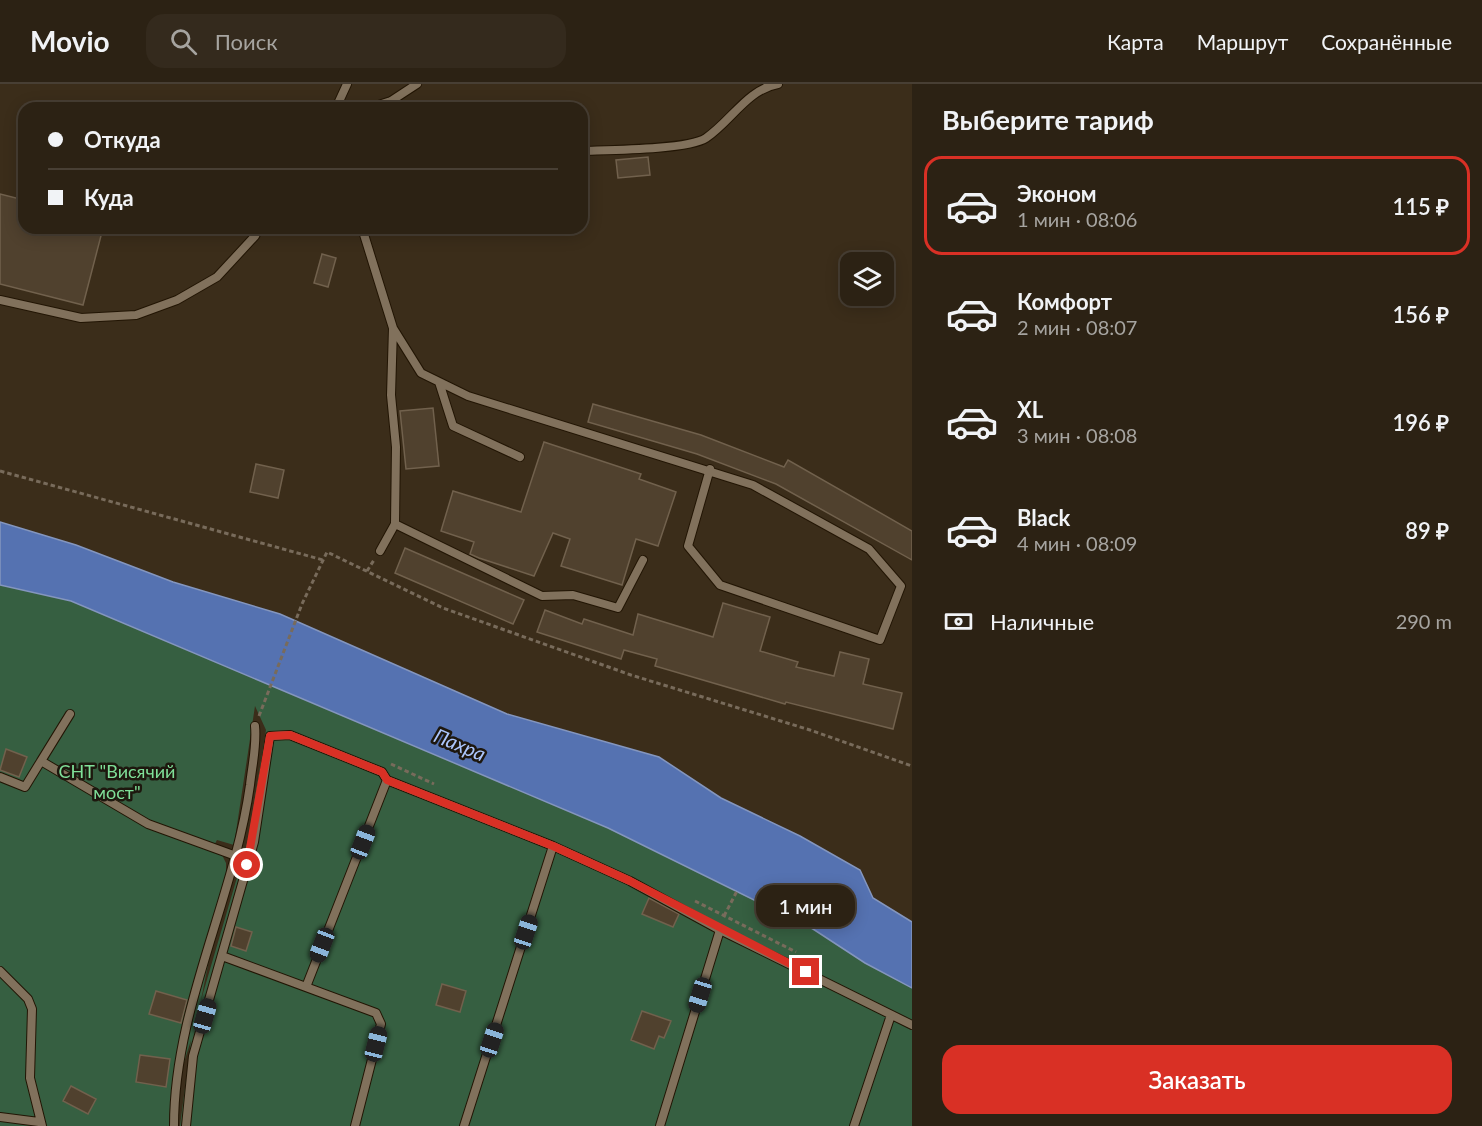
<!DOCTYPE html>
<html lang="ru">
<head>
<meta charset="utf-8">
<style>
  :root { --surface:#2c2214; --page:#342a1d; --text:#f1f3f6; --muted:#a6a4a0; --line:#483f34; --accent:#d93025 }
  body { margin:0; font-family:Lato,sans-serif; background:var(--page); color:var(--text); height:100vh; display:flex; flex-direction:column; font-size:22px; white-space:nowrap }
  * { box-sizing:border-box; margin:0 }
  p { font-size:20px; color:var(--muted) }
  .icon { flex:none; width:33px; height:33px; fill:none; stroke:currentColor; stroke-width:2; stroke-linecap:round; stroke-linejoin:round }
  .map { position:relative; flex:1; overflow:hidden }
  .side { display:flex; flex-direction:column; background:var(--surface); width:570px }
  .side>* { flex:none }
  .banner { position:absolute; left:18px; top:18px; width:570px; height:132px; border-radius:18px; box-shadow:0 3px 15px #0003,0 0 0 2px var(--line); display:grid; align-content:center; height:132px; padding:0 30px; background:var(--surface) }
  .fabs { position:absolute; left:840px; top:168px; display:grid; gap:12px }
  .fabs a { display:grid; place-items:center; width:54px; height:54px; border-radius:12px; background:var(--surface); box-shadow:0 3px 15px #0003,0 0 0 2px var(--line); font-size:30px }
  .end { position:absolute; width:27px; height:27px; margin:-14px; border:8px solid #d93025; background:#fff; box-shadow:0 0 0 3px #fff }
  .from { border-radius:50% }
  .bubble { position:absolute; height:42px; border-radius:18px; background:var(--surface); box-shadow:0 3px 15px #0003,0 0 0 2px var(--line); font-size:20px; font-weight:600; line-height:42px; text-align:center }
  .car { position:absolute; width:18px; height:36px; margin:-18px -9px; border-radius:8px; box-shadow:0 0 4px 2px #0007; background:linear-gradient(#222 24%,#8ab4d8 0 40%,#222 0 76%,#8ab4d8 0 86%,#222 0) }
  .banner b { display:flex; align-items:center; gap:21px; height:57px; font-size:22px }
  .banner b+b { border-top:2px solid var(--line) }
  .banner i { width:15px; height:15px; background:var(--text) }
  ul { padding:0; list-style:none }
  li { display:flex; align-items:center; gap:18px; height:99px; margin:0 12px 9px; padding:0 18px; border:3px solid transparent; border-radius:18px }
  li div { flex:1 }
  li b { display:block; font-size:22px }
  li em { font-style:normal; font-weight:600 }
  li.current { border-color:var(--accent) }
  li>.icon { width:54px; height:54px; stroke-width:1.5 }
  h2 { padding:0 30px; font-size:27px; line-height:72px }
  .pay { display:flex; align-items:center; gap:15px; height:66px; padding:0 30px; font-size:22px }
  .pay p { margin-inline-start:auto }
  .action { display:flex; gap:12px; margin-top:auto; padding:12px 30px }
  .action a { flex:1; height:69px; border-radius:18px; background:var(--accent); color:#fff; font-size:24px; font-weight:600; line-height:69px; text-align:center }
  header { display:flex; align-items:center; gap:36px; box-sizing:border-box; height:84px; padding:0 30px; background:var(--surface); border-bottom:2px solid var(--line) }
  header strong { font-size:28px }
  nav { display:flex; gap:33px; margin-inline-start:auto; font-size:21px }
  .search { width:420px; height:54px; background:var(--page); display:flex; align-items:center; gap:15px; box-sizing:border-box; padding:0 21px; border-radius:18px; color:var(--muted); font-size:22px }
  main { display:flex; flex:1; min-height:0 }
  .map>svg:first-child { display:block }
  .green { fill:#365f41; fill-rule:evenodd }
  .water { fill:#5572b1; stroke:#8496be; stroke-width:1.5 }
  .building { fill:#50412e; stroke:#71614d; stroke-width:1.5 }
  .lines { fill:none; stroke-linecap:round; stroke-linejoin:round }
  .service-casing { stroke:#221504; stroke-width:10 }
  .path { stroke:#786b5b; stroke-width:3; stroke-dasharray:4.5 3; stroke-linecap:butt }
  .service { stroke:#81715c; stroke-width:8 }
  .route { stroke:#d93025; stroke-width:8 }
  .labels { text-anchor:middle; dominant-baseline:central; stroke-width:5; stroke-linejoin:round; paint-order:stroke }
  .park-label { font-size:18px; fill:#7fdf98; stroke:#1d170e }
  .water-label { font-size:20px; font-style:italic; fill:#acc6fc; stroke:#1d170e }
</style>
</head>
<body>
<header>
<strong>Movio</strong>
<div class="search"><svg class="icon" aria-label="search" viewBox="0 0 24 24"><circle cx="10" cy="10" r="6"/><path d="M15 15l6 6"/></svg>Поиск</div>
<nav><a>Карта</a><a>Маршрут</a><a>Сохранённые</a></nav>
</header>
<main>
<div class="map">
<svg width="912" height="1042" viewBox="0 0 912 1042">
  <rect width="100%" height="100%" fill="#3b2d1a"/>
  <path class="green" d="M0,501L71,517L608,744L813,845L865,879L912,904V1042H180L191,956L170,1024L169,1042H0ZM255,622L266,646L248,756L201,916L226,791V779L222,771L211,767L217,756L234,761Z"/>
  <path class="water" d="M0,438L76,461L173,498L280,530L507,630L659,673L721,714L800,752L860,786L873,814L912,838V904L865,879L813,845L608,744L71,517L0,501Z"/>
  <path class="building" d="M648,73L650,91L618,94L616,76Z
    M0,110L24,116V144H103L83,221L0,200Z
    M322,170L336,174L328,203L314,199Z
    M593,320L701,351L784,383L788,376L912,447V476L776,400L697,370L588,338Z
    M433,324L439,382L406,385L400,327Z
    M544,358L641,390L639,395L676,408L658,462L636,455L622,501L561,482L570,455L553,449L534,492L479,474L470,470L474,458L441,447L453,407L521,428Z
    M256,380L284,386L278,414L250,408Z
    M405,464L524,516L513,540L395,489Z
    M723,519L770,533L760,567L798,578L796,583L834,592L840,568L869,575L863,600L902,609L893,645L786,618L785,620L655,582L657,575L624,566L621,575L537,548L545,526L582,540L584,535L633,551L638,530L713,553Z
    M6,665L27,673L19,693L0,686Z
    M649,814L679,830L673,843L642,830Z
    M236,843L252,848L246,867L231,862Z
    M442,900L466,907L460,928L436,921Z
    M156,907L187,916L181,939L149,930Z
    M642,927L671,937L664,954L659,952L654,965L631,956Z
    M140,971L170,975L166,1003L136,998Z
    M71,1002L96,1015L88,1030L63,1017Z"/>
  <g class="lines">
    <defs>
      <path id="service" d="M391,17L401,24
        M336,24L347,0
        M369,24L391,17L417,0
        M582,67C606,66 688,66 706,54C731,37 748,5 778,0
        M362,144L393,244L391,311L396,363L395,440L380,467
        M0,216L81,234L136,231L177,216L217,193L255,152L259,144
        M393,244L421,289L468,312L753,401L869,465L901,502L880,556L720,501L688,462L710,385
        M439,298L453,342L520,373
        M395,440L542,512L573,511L618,524L643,476
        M41,677L70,630
        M0,693L25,703L41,677L148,740L236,772
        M222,872L376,929L381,940L355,1042
        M0,887L28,915L32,925L30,994L42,1042
        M306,903L387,696
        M0,1033L39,1038
        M174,1042C174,924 234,816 250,701C252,682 257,662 255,642
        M186,1042L193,972L254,758L270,652L290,651L382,688L387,696L553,762L630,797L720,846L912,941
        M464,1042L553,762
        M660,1042L720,846
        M854,1042L891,931"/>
    </defs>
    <use href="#service" class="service-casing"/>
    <path class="path" d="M0,387L323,476
      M367,487L374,476
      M259,632L302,520L327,468L443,524L631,591L810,646L912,682
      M391,680L434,700
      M695,817L796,868
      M724,832L737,807"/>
    <use href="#service" class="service"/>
  </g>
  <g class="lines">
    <path class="route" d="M247,781L270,652L290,651L382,688L387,696L553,762L630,797L806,888"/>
  </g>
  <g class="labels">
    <g class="park-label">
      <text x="117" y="687">СНТ "Висячий<tspan x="117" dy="21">мост"</tspan></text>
    </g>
    <g class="water-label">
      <text transform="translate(460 660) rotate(23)">Пахра</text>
    </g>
  </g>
</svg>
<div class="fabs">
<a><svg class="icon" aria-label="layers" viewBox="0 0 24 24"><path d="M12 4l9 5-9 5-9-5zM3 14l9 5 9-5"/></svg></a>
</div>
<i class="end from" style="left:247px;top:781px"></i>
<i class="end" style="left:806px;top:888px"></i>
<div class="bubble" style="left:756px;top:801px;width:99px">1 мин</div>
<i class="car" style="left:363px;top:758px;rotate:21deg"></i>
<i class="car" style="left:526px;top:848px;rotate:18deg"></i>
<i class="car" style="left:322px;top:861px;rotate:201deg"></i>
<i class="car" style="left:700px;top:911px;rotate:197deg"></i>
<i class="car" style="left:205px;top:932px;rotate:16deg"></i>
<i class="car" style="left:492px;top:956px;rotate:18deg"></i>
<i class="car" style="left:376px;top:960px;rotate:14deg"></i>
<div class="banner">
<b><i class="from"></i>Откуда</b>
<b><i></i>Куда</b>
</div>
</div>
<section class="side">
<h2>Выберите тариф</h2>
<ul>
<li class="current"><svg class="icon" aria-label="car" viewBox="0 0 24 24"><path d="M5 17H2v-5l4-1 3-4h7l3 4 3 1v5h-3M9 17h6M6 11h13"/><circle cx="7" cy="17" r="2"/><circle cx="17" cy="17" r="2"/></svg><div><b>Эконом</b><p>1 мин · 08:06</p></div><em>115 ₽</em></li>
<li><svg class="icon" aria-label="car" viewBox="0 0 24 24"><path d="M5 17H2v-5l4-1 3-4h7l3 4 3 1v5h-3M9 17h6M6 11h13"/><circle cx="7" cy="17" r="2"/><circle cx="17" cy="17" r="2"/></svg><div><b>Комфорт</b><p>2 мин · 08:07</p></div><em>156 ₽</em></li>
<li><svg class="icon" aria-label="car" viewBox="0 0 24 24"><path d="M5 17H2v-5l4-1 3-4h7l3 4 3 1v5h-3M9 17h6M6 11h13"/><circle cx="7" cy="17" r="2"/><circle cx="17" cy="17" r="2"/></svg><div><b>XL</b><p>3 мин · 08:08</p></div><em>196 ₽</em></li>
<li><svg class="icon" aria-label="car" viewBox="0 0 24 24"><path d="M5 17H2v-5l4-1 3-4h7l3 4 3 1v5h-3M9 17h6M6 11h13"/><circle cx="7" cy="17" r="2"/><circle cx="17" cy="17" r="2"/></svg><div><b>Black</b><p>4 мин · 08:09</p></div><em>89 ₽</em></li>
</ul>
<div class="pay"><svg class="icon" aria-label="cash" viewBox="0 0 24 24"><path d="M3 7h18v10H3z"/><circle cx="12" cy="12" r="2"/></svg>Наличные<p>290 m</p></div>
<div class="action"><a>Заказать</a></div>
</section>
</main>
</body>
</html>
